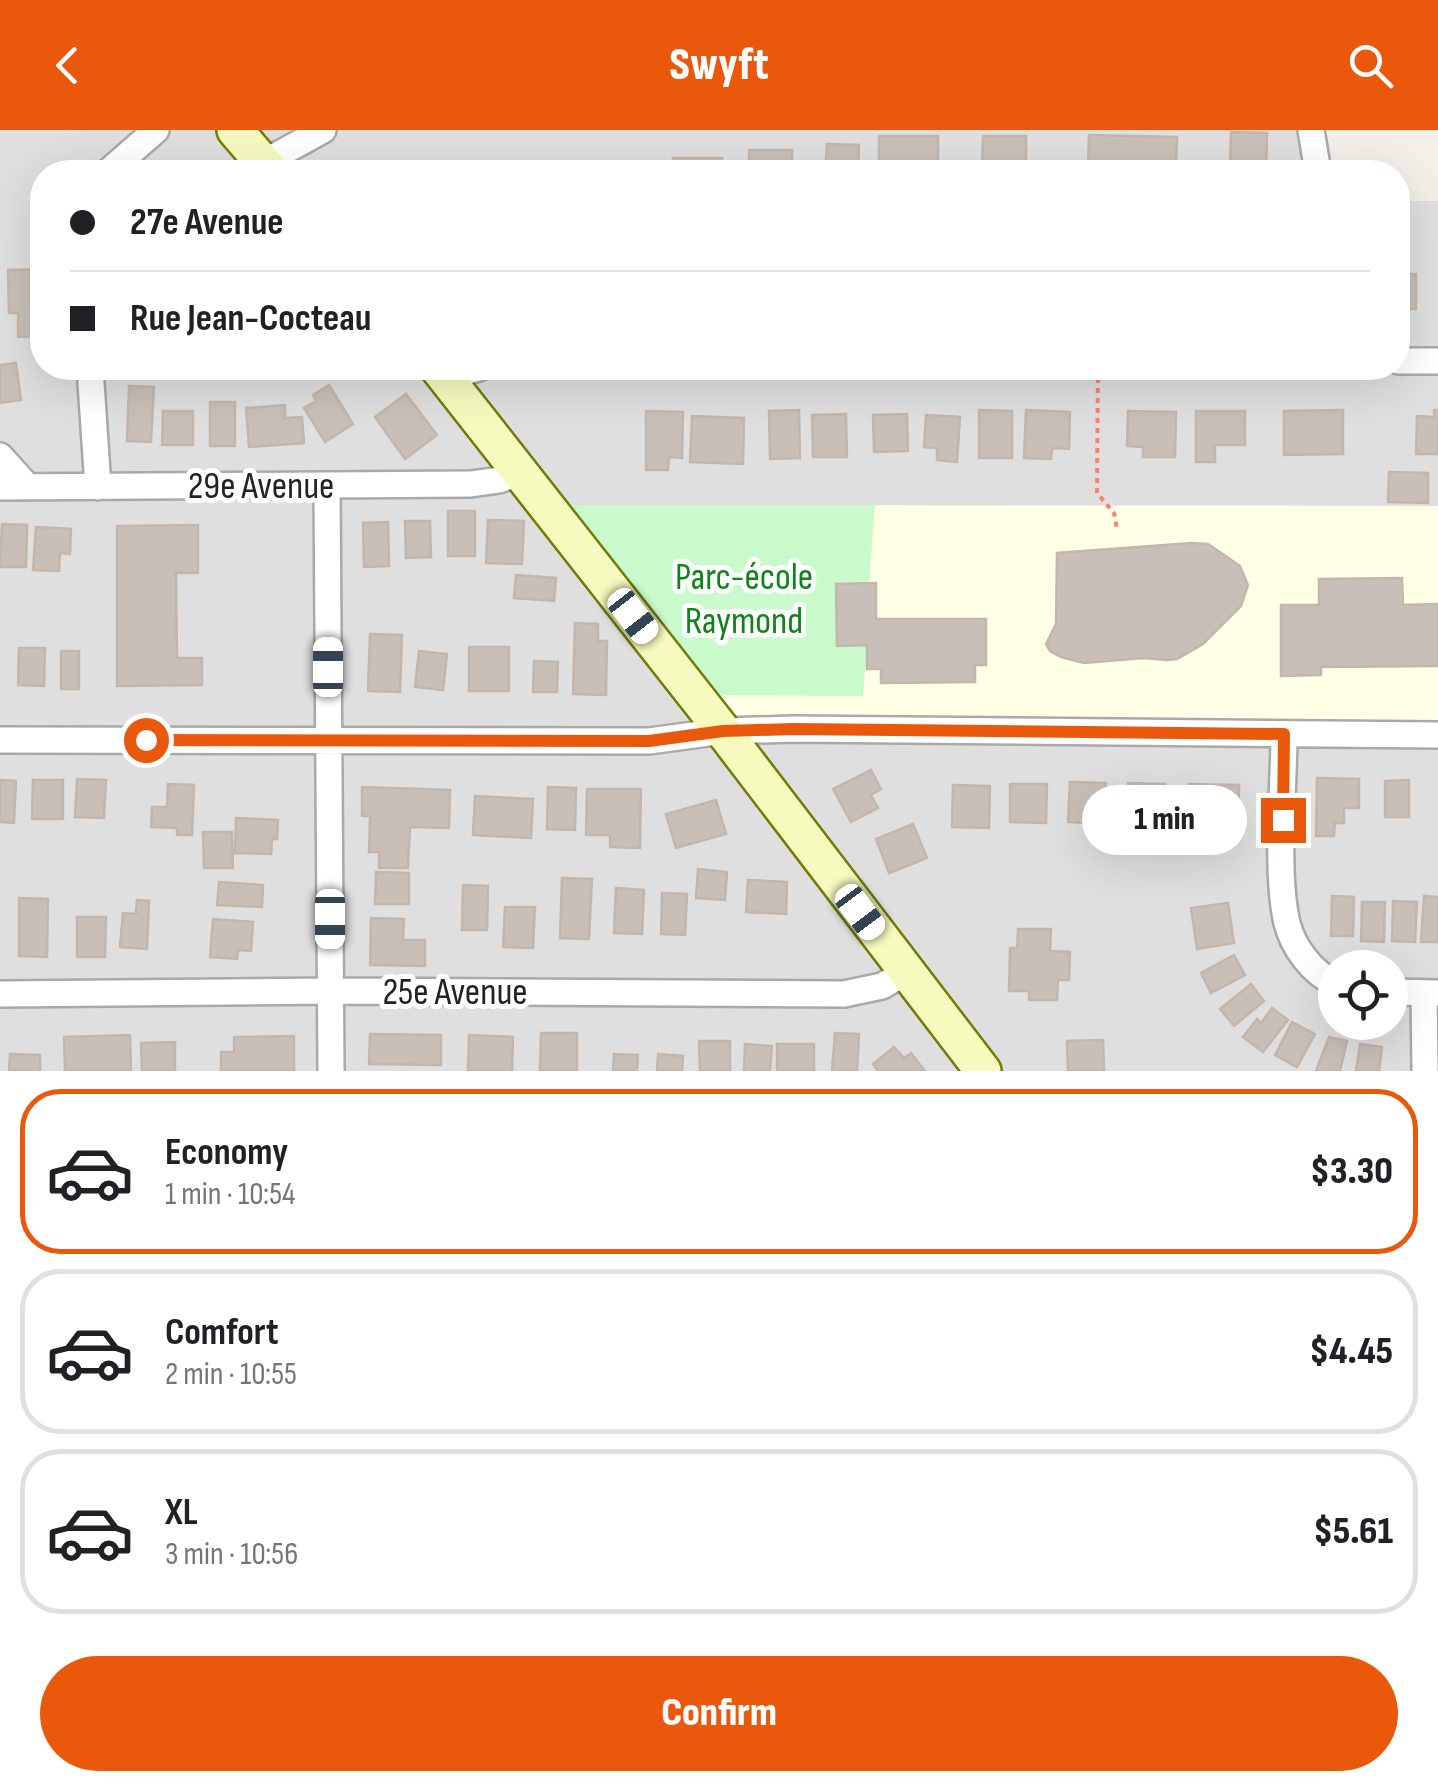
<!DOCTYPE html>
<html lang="en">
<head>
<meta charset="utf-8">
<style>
  :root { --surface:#fff; --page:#f2f2f2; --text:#202124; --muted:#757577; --line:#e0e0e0; --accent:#ea580c }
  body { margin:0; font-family:"Sofia Sans Condensed",sans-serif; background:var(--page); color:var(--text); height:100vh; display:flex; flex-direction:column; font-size:38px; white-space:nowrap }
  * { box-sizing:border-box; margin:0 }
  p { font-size:32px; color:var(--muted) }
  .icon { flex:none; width:55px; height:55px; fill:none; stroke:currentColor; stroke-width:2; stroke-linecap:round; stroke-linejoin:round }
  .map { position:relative; height:941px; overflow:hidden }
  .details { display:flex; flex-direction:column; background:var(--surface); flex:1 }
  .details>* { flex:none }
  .hud { position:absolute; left:30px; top:30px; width:1380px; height:220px; border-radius:40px; box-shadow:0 10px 40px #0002; display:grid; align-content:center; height:220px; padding:0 40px; background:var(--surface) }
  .tools { position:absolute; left:1318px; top:820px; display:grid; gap:20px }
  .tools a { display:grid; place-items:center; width:90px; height:90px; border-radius:50%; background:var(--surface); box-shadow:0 10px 40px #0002; font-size:50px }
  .end { position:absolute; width:45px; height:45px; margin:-22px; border:12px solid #ea580c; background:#fff; box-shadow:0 0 0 5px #fff }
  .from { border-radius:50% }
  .bubble { position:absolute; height:70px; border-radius:35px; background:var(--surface); box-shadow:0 10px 40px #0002; font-size:32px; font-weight:800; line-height:70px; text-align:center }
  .car { position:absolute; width:30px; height:60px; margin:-30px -15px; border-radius:12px; box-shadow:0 0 8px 2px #0007; background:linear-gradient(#fff 24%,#345 0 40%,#fff 0 76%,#345 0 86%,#fff 0) }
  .hud b { display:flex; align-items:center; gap:35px; height:95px; font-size:38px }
  .hud b+b { border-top:2px solid var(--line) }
  .hud i { width:25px; height:25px; background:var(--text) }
  ul { padding:18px 0 0; list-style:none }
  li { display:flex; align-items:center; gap:30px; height:165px; margin:0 20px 15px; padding:0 20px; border:5px solid var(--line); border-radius:40px }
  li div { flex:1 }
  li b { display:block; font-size:38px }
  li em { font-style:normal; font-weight:800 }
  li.active { border-color:var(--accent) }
  li>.icon { width:90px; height:90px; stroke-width:1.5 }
  .button { display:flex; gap:20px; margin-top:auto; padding:20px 40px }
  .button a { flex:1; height:115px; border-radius:60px; background:var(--accent); color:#fff; font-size:40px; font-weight:800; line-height:115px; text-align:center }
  header { display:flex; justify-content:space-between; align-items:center; height:130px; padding:0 40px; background:var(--accent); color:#fff; font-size:45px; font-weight:800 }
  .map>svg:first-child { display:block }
  .residential { fill:#e0dfdf; fill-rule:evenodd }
  .education { fill:#ffffe5 }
  .park { fill:#c8facc }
  .building { fill:#c7bfb8; stroke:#c4b6ab; stroke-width:2.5 }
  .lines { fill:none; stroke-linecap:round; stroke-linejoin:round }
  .street-casing { stroke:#a9a9a9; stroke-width:30 }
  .secondary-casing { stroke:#707d05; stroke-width:40 }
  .path { stroke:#fa8072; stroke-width:4; stroke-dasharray:5 5; stroke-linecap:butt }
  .street { stroke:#fff; stroke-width:25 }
  .secondary { stroke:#f7fabf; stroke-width:35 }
  .route { stroke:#ea580c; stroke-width:12 }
  .labels { text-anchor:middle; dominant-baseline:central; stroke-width:10; stroke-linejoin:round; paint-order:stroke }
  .street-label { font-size:38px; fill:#222; stroke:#fff }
  .park-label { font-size:38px; fill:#0c8416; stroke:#fff }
</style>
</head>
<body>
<header><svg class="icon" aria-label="back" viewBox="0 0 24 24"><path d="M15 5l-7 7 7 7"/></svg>Swyft<svg class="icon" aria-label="search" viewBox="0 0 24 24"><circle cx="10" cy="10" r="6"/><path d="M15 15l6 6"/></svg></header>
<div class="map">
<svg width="1438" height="941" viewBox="0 0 1438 941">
  <rect width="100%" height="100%" fill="#f2efe9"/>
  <path class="residential" d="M0,0H1305L1309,42H42V238H1398V71H1438V376L552,375L1438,602V941H0ZM1335,838H1390V892H1335Z"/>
  <path class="education" d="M550,375L1438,376V602L728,599Z"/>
  <path class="park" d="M550,375H875L869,454H836L837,515H867L863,566L701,565Z"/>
  <path class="building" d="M1231,2L1267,3L1266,42L1230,41Z
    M1089,5L1177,7L1176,42L1088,40Z
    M879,6H938V42H879Z
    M983,6H1026V41H982Z
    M827,14L859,15L858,42H825Z
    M749,20H792V42H749Z
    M673,28H722V42H673Z
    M393,33L402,42H382Z
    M614,35L654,38V42H614Z
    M42,139V206L18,207V183H9L8,140Z
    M1398,144H1416V179H1398Z
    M16,233L21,270L0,273V235Z
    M329,255L353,294L325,312L304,278L316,271L313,265Z
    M129,256L154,257L151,312L127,311Z
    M406,264L437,305L405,329L375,287Z
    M210,272H235V316H210Z
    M285,275V288L302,287L304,313L249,317L246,278Z
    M799,280L800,328L770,329L769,281Z
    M979,280L1012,281V328H979Z
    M1026,280L1070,282L1069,319L1052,318L1051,329L1024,328Z
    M1343,280V324L1284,325V281Z
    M1434,280H1438V324H1416L1417,286L1434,287Z
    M163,281H193V315H162Z
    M646,281L683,282L682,328L669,327L668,340H646Z
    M1128,281L1176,282L1175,327H1143V317L1127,316Z
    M1196,281H1245V315H1215V332H1196Z
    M846,284L847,327H813L812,285Z
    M907,284L908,321L874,322L873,285Z
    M926,285L960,287L957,332L937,330V318L924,317Z
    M692,286L744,288L743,334L690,332Z
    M1389,342L1428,343V373L1388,372Z
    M448,381H475V426H448Z
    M488,390L524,391L522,434L486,433Z
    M405,391H430L431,427L406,428Z
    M388,392L389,436L364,437L363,393Z
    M2,394L27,395L26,437H0Z
    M198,395V443H176L177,528H202V555L117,556V396Z
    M36,397L71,399L70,424L60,423L59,441L33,440Z
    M1192,413L1208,414L1240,436L1248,455L1241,476L1203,514L1177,529L1167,530L1143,528L1084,533L1061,527L1050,521L1046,514L1056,494L1057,423Z
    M516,445L556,448L554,471L514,468Z
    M1402,448L1403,475L1438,474V536L1321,537V545L1281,546V475H1319V449Z
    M876,453V489H986V535H975V552L881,553V539H867V515L837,516L836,454Z
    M750,483L751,505L729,506L728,484Z
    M575,493L598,494V511H607L606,565L573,564Z
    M370,504L402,505L400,562L368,561Z
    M469,517H509V561H469Z
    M19,518H45L44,556L18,555Z
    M61,521H79V559H61Z
    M419,521L447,524L443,560L415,557Z
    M534,531L558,532L557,562H533Z
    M871,640L881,659L871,665L878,678L851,692L833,659Z
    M1317,648L1359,649V678H1344V693H1335L1334,706H1316Z
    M77,649L106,650L104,688L75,687Z
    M0,650L16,651L14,693L0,692Z
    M33,650H63V689H32Z
    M1409,650V687H1385V651Z
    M1070,652L1106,653L1105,702H1089V693L1068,692Z
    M1128,653L1165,654L1164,709L1127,708Z
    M168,654L194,655L192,705H177V698L151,697L152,677H167Z
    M1010,654H1047L1046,693L1010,692Z
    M1189,654L1239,655L1238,690L1188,689Z
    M953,655L990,656L989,698L952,697Z
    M362,657L450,660L449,698L410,697L408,738H379V722H369L370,686H362Z
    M548,657L576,658L575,700L547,699Z
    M587,659H641L640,718L610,717V705H586Z
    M475,666L533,669L531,708L473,705Z
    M716,670L726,704L676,718L666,684Z
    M236,688L278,690L277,709H272L271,724L235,723Z
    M913,694L927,728L889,743L876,709Z
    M203,702H232L233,738H204Z
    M698,739L727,742L725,770L696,768Z
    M376,742L409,743V774H375Z
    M562,748L592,749L589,809L560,808Z
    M748,750L787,752L786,784L746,782Z
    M219,752L263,755L262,777L217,775Z
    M463,755L488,756L487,800H462Z
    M616,758L644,760L642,804L614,803Z
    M662,763L687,764L685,805L661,804Z
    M1332,766L1354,767L1353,806H1331Z
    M1424,766L1438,767V812H1421Z
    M19,768L48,769L47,827L19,826Z
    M137,770L149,771L147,819L120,817L123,783L136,784Z
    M1393,771L1417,772L1415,812L1392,811Z
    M1362,772H1385L1384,812L1361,811Z
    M1228,773L1234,813L1197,819L1191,778Z
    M505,777H535L533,818L503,817Z
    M77,787H106L105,827H77Z
    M371,788L404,789L403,810H425V836L370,835Z
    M213,789L253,792L251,821L238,820L237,829L210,827Z
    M1018,799H1051L1050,821L1070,822L1069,850H1058L1057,870H1029V861H1009L1010,818H1017Z
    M1234,825L1245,845L1211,863L1201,843Z
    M1251,854L1264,871L1234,896L1220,879Z
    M1272,878L1288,890L1263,922L1243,907L1257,889L1261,893Z
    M1292,892L1315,904L1297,937L1275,925Z
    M541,903H577V941H540Z
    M835,903L859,904L857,941H832Z
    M370,904L441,905V935L369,934Z
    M130,905L131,941H65L64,907Z
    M469,905L513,907L512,941H468Z
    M294,906V941H221V922H234V907Z
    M1329,907L1347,911L1340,941H1316Z
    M1103,910L1104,941H1068L1067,911Z
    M699,911H730V941H700Z
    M175,912V941H142L141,913Z
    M745,914L772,916L770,941H744Z
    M777,914H814V941H777Z
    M1360,914L1382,917L1379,941H1356Z
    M894,917L904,928L911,923L925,941H878L873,934Z
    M10,924L40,925V941H9Z
    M614,924L638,925L637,941H613Z
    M658,924L683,926L682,941H657Z"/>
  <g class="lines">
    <defs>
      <path id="street" d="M1311,0L1318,42
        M263,33L323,0
        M108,42L156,0
        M1398,231H1438
        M90,238L98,357
        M446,247L479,238
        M0,326L28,357
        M327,356L331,941
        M0,357L471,354L499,350L521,342
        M1284,604C1284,658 1275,742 1287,793C1293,817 1312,843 1335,853
        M0,610L649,611L723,601L793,599L1438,605
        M1390,862L1438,863
        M1424,863L1425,941
        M0,864L331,861L844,864L882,856L906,842"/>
      <path id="secondary" d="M235,0L271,42
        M438,238L723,601L983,941"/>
    </defs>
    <use href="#street" class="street-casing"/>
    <use href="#secondary" class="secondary-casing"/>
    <path class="path" d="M1098,238L1097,363L1114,383L1117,399"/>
    <use href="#street" class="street"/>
    <use href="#secondary" class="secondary"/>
  </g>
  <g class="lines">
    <path class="route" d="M146,610L649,611L723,601L793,599L1284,604L1283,690"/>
  </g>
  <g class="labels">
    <g class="street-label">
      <text x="261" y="356">29e Avenue</text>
      <text x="455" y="862">25e Avenue</text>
    </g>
    <g class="park-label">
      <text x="744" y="447">Parc-école<tspan x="744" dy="44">Raymond</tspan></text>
    </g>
  </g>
</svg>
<div class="tools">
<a><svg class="icon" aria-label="locate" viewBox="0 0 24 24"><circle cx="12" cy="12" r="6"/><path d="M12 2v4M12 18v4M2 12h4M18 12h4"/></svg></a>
</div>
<i class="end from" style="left:146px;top:610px"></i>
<i class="end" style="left:1283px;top:690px"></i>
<div class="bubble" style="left:1082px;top:655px;width:165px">1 min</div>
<i class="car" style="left:633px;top:486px;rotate:142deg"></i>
<i class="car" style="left:328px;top:537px;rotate:0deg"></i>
<i class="car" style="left:860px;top:782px;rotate:143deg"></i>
<i class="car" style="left:330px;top:789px;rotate:180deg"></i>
<div class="hud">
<b><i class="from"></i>27e Avenue</b>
<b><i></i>Rue Jean-Cocteau</b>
</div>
</div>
<section class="details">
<ul>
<li class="active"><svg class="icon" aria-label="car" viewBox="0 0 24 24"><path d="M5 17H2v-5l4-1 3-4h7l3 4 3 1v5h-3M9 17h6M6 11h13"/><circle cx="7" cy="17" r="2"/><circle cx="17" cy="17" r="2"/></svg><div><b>Economy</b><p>1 min · 10:54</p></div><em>$3.30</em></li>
<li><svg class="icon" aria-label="car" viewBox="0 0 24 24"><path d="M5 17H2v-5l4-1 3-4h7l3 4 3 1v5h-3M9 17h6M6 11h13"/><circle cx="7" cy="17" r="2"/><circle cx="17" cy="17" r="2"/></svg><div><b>Comfort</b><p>2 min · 10:55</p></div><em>$4.45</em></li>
<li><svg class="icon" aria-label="car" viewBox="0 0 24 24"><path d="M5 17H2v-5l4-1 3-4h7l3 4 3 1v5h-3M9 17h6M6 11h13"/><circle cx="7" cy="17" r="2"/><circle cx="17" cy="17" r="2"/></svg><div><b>XL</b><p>3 min · 10:56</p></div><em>$5.61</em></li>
</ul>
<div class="button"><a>Confirm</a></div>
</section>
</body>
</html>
